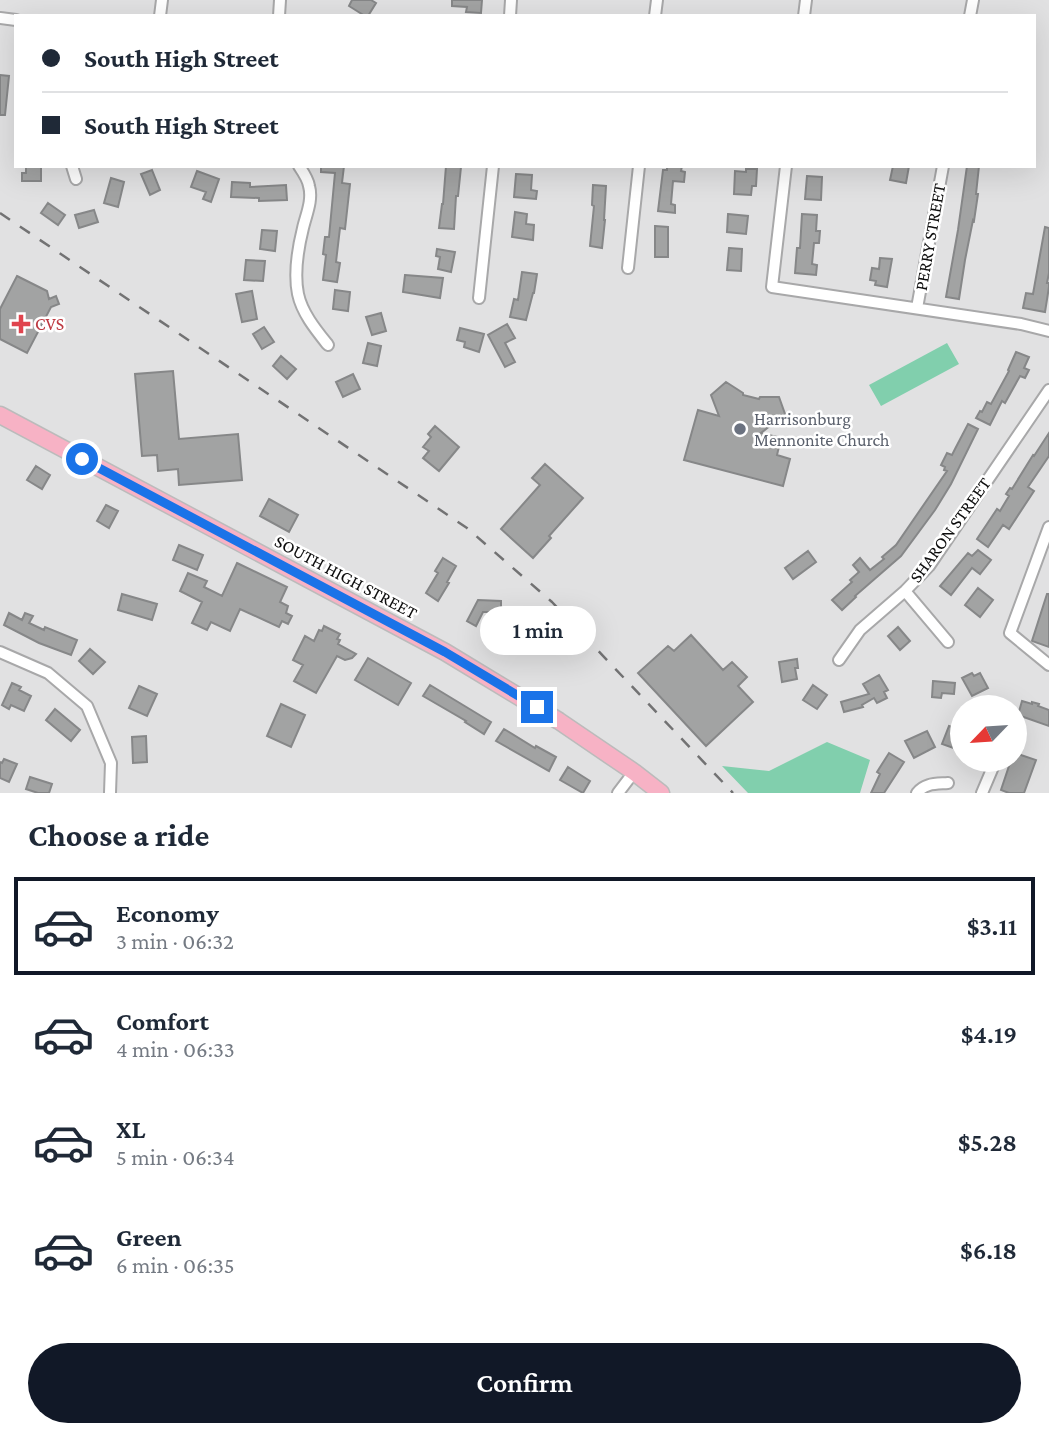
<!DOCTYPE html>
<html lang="en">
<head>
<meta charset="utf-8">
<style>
  :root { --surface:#fff; --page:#f6f6f7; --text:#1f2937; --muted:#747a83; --line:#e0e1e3; --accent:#111827 }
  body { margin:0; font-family:"Crimson Pro",serif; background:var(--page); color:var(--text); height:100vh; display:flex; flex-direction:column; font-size:26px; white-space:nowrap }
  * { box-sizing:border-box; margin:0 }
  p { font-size:23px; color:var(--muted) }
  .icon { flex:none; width:38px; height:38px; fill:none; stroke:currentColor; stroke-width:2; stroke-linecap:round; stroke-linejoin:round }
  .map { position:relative; height:793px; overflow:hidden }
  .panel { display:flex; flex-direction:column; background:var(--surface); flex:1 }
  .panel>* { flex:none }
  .guide { position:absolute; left:14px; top:14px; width:1022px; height:154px; border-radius:0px; box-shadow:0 7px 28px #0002; display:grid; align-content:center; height:154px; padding:0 28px; background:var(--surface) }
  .needle { width:46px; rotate:245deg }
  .controls { position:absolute; left:950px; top:695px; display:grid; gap:14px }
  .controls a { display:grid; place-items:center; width:77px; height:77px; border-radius:50%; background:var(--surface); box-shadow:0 7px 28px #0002; font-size:35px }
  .end { position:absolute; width:32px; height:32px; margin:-16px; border:9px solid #1a73e8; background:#fff; box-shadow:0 0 0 4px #fff }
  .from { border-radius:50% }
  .bubble { position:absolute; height:49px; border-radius:24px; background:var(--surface); box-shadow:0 7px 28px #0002; font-size:23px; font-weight:600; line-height:49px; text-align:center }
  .guide b { display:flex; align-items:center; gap:24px; height:66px; font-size:26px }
  .guide b+b { border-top:2px solid var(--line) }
  .guide i { width:18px; height:18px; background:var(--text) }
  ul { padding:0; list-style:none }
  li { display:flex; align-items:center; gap:21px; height:98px; margin:0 14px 10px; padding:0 14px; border:4px solid transparent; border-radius:0px }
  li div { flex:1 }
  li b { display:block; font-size:26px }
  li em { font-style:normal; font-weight:600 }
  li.on { border-color:var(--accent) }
  li>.icon { width:63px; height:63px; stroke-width:1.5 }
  h2 { padding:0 28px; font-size:32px; line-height:84px }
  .primary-button { display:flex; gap:14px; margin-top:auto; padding:14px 28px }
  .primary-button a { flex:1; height:80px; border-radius:42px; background:var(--accent); color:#fff; font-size:28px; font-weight:600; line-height:80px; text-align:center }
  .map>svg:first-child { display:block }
  .green { fill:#81cfad }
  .building { fill:#a2a3a3; stroke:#868788; stroke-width:2 }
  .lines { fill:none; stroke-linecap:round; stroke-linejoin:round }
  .street-casing { stroke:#a8a8a9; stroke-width:14 }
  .primary-casing { stroke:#bbb; stroke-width:19 }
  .street { stroke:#fff; stroke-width:10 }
  .primary { stroke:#f7b2c5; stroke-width:16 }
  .rail { stroke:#727273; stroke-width:2.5; stroke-dasharray:12 12; stroke-linecap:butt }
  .route { stroke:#1a73e8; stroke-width:9 }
  .health-dot { fill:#e0444e; stroke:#fff; stroke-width:2.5 }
  .worship-dot { fill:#6b7280; stroke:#fff; stroke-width:2.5 }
  .labels { text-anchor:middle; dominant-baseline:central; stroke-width:5; stroke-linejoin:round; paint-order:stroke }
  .street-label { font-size:18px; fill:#0d0d0d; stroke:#fff }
  .health-label { font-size:18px; fill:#be3a42; stroke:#fff; text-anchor:start }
  .worship-label { font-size:18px; fill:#5b616d; stroke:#fff; text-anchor:start }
</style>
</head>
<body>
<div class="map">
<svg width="1049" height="793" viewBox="0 0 1049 793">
  <rect width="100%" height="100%" fill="#e1e1e2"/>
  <path class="green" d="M947,343L959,364L881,406L869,385Z
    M827,742L870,760L860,793H748L722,766L769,771Z"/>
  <path class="building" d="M352,0H371L376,3L368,16H365L349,6Z
    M452,0H482L481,13L466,12L467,7L452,6Z
    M0,75L9,76L5,115H0Z
    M26,166H41V181H22V173H26Z
    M321,166H344L342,183L350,184L345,229L340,228L336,262L340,263L337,282L323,280L326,255L323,254L325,237H329L335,173L321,172Z
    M446,166L461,167L458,196H456L454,229L439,228L442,204H443Z
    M667,166H682L681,171L685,172L684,182L673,181L671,204L675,205V213L658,211L663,170H667Z
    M893,166H909L906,183L890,180Z
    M967,166H979L976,194H978L974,221L973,220L965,260L959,299L946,297L958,230Z
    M746,169H757L756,186H752L751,195L734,194L735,171L746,172Z
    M152,170L160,190L150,195L141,174Z
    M197,171L219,179L211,202L203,199L206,192L191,187Z
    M516,174L532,175L531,190L537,191L536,199L514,197Z
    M807,176L822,177L821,200L805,199Z
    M111,178L124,182L118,207L104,203Z
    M232,182L250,183V187L286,185L287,200L259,201V198L231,197Z
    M593,185L606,186L604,220H605L602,248L590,246L594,206L592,205Z
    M48,203L65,215L58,225L41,213Z
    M94,210L98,222L79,228L75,215Z
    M515,212L527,214L526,224L534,225L533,240L512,237Z
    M728,214L748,216L746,234L727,232Z
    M802,214L817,215L816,231H820L819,243H814L812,264L817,265L816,275L795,273L797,248H800Z
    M655,226L668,227V257H655Z
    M1045,227L1049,228V273L1047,283H1049V287L1045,312L1023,308L1026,293L1033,294Z
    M262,230L277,231L275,251L260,249Z
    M729,248L742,249L741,271L727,270Z
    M437,249L455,252L451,272L438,269L440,257L436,256Z
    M880,258L892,259L887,287L875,285L876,281L870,280L872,268L879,269Z
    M246,260L265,261L263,281L244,280Z
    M522,272L537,274L534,293H533L526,320L510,317L514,299L518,300Z
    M405,275L443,278L440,298L403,292Z
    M17,276L47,291L49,299L56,296L59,304L51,307L27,353L0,339V309Z
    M335,290L350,292L348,311L333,309Z
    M252,291L257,319L242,322L236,294Z
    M381,313L386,331L372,335L366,317Z
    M507,324L515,338L505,343L515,362L505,367L488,335Z
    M264,327L274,342L262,349L253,334Z
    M460,328L484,334L479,352L464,347L465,342L457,340Z
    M368,343L381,346L377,366L363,363Z
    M1016,352L1029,357L1024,368L1029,370L1025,378L1020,376L1005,403L1002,401L990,425L976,418L980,411L982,412L987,402L991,404L1009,371L1008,370Z
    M281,356L296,369L287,379L273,366Z
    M173,371L179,439L238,434L242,480L179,485L178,469L158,471L157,455L142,456L135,374Z
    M353,374L360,389L343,397L336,382Z
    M726,382L743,393V395L759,399L760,397H779L785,414L761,433L781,438L777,455L790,459L783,486L684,460L698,410L719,416L711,395Z
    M968,424L978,429L951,484L935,510L901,556L855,596L856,597L842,610L832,600L852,582L850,580L859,572L853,565L860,558L870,570L884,559L882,557L896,545L947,471L944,470L945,467L941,465L947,453L952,455L955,449Z
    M435,426L459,447L439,471L423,458L429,451L423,447L431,437L428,434Z
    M1049,433V456L1028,487L1034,491L1009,529L1003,525L988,547L977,539L997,509L1000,511L1009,496L1006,494L1010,488L1012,489L1033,455L1034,456Z
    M545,464L583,498L549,536L551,538L533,558L501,529L540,485L532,478Z
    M36,466L50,475L42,489L27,480Z
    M269,499L298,515L289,532L260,516Z
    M106,505L118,511L109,528L97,521Z
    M179,545L203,555L197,570L173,560Z
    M978,550L991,560L980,574L972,568L951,595L940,586L968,553L972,556Z
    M808,551L816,562L793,579L785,568Z
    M443,558L456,566L447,582L449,583L438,601L426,593L438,573L435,571Z
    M237,563L287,587L280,602L288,606L286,613L292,616L288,624L282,621L279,627L240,609L230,631L211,622L207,630L192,623L202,602L180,591L188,573L207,581L204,587L222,596Z
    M978,588L993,600L980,617L965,605Z
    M122,594L157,604L152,620L118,610Z
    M1047,594H1049V647L1032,641Z
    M478,600L501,601V612H483L476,626L467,621Z
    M9,613L22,620L25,613L33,616L29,623L44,630L45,627L77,640L71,655L39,643L4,625Z
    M324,626L340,634L337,639L340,640L338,644L356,654L352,658L345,660L337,656L316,693L294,681L303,665L293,660L305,636L314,641L319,630L322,631Z
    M898,627L910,641L900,650L888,636Z
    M691,635L723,670L732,662L747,677L738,686L753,702L706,746L638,673L668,646L674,651Z
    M90,649L105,662L93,674L79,661Z
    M368,658L411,683L398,705L355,680Z
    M797,659L798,668H795L797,679L782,682L779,662Z
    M972,673L974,676L980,673L988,688L972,696L962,678Z
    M879,675L888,690L884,692L887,698L877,703L874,698L862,705L863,707L844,712L841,702L869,694L863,684Z
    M933,681L955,683L954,694L942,693L941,698L932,697Z
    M12,683L21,687L19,690L31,696L24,711L11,705L9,709L2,705Z
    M430,685L491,722L484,734L465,722L466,721L423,696Z
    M813,685L827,695L817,709L803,700Z
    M139,686L157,694L147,716L129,708Z
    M1022,701L1032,704V702L1039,704L1038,706L1049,710V726L1018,715Z
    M281,704L305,715L291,747L267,736Z
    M55,709L80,730L71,741L46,720Z
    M949,726L962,730V751L942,744Z
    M504,729L535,748L536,746L556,757L549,771L496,741Z
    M927,731L935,747L914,758L905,741Z
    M146,736L147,762L133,763L132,737Z
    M889,753L904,762L884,793H871L880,774L877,772Z
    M1015,753L1036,760L1024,793H1009L1001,790L1011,760H1015Z
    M4,759L17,764L9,782L0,778V762L2,763Z
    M568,767L590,781L583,793L560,780Z
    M30,777L52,784L49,793H38L26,789Z"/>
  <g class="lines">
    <defs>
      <path id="street" d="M160,16L162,0
        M279,16L280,0
        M510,16L511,0
        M655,16L657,0
        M804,16L806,0
        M970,16L973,0
        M0,18L16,20
        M72,166L76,179
        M299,166C303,172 308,179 309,186C313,200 306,215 303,228C298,248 294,274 298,294C302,313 316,330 328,345
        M786,166L772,287L1021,324L1049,331
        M628,268L639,166
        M479,298L493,166
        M917,308L943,166
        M1049,527L1010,633L1049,665
        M905,591L948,642
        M0,652L48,673L87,706L111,763L110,793
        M839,660L860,630L905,591L929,566L1049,390
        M618,793L634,772
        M917,793C925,783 935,784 948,783
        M982,793L996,760"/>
      <path id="primary" d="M0,415L445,652L559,721L634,772L661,793"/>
    </defs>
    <use href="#street" class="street-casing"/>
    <use href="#primary" class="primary-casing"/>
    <use href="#street" class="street"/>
    <use href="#primary" class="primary"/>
    <path class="rail" d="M0,213L467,528L552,602L733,793"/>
  </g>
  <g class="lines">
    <path class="route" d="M82,459L445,652L537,707"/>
  </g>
  <path class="health-dot" d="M17.5 313.5h7v7h7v7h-7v7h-7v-7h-7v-7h7z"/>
  <circle class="worship-dot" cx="740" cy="429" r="7"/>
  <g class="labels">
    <g class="street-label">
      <text transform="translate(930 237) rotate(-80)">PERRY STREET</text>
      <text transform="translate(950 530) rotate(-54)">SHARON STREET</text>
      <text transform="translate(346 577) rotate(28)">SOUTH HIGH STREET</text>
    </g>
    <g class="health-label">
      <text x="35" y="324">CVS</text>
    </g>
    <g class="worship-label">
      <text x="754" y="419">Harrisonburg<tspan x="754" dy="21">Mennonite Church</tspan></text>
    </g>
  </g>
</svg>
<div class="controls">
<a><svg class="needle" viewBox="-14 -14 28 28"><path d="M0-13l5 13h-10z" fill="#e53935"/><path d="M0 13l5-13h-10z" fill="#747a83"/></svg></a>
</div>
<i class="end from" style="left:82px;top:459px"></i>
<i class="end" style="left:537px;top:707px"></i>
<div class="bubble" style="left:480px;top:606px;width:116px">1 min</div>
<div class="guide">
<b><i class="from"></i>South High Street</b>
<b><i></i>South High Street</b>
</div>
</div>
<section class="panel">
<h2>Choose a ride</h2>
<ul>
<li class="on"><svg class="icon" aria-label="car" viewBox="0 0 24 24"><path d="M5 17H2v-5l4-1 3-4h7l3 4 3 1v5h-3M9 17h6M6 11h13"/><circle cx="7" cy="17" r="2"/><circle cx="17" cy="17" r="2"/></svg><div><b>Economy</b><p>3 min · 06:32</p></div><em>$3.11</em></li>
<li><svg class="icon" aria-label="car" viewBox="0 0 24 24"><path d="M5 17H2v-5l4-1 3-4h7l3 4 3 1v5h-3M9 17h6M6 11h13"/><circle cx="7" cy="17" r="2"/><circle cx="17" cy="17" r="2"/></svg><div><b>Comfort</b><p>4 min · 06:33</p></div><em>$4.19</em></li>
<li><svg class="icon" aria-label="car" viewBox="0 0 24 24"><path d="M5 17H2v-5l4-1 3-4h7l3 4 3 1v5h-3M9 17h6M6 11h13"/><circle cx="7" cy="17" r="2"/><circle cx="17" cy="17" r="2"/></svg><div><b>XL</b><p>5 min · 06:34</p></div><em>$5.28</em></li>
<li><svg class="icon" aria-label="car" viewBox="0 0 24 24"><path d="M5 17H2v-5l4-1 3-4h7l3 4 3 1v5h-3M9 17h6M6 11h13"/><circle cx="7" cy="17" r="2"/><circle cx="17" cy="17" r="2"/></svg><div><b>Green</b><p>6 min · 06:35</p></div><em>$6.18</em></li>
</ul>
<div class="primary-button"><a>Confirm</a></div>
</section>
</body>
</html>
